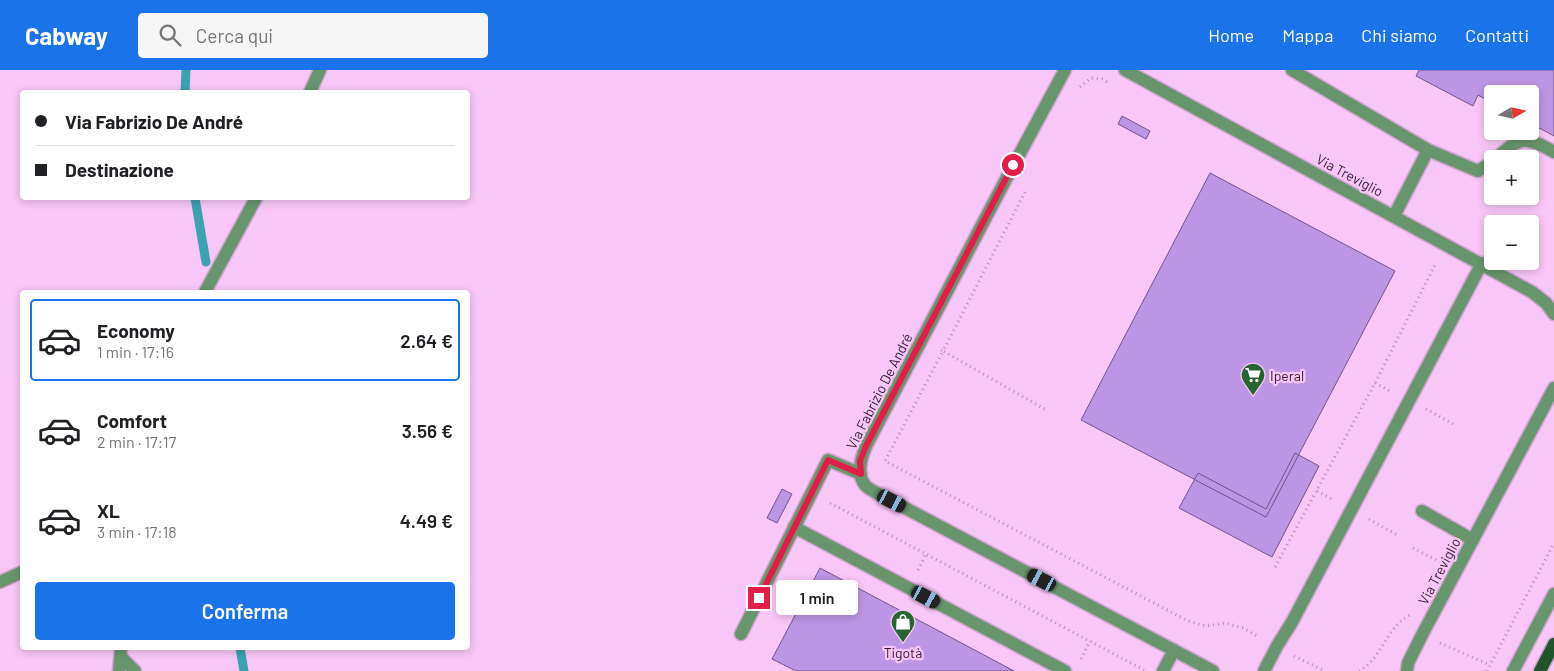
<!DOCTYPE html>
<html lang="it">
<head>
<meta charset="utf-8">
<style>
  :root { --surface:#fff; --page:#f6f6f6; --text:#202124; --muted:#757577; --line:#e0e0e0; --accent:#1a73e8 }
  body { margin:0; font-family:Barlow,sans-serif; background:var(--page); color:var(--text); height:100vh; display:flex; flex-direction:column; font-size:19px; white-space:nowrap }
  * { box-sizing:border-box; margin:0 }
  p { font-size:16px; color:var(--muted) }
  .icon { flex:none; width:28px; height:28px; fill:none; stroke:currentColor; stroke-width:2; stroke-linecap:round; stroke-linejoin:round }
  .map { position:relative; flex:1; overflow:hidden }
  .sheet { position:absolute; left:20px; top:220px; width:450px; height:360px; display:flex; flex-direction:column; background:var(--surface); border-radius:5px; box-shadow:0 2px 8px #0003 }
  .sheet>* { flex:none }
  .banner { position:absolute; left:20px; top:20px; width:450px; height:110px; border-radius:5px; box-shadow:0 2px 8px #0003; display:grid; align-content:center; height:110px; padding:0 15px; background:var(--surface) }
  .needle { width:32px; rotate:81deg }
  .tools { position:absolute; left:1484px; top:15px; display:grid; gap:10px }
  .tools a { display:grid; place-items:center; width:55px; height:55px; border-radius:5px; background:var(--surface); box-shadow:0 2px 8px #0003; font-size:25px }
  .end { position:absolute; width:22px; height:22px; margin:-11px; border:6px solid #e11d48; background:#fff; box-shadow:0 0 0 2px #fff }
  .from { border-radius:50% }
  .bubble { position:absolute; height:35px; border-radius:5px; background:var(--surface); box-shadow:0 2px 8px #0003; font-size:16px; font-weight:600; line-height:35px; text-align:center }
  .car { position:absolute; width:15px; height:30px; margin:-15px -8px; border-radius:6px; box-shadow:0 0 4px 1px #0007; background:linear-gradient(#222 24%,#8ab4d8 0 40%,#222 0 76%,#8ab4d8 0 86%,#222 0) }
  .banner b { display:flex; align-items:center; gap:18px; height:48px; font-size:19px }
  .banner b+b { border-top:1px solid var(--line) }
  .banner i { width:12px; height:12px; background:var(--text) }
  ul { padding:9px 0 0; list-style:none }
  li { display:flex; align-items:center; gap:15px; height:82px; margin:0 10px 8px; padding:0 5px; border:2px solid transparent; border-radius:5px }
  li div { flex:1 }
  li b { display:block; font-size:19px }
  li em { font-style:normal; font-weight:600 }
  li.selected { border-color:var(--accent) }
  li>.icon { width:45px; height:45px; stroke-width:1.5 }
  .action { display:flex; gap:10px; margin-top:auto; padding:10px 15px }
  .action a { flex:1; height:58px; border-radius:5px; background:var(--accent); color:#fff; font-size:20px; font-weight:600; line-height:58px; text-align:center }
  header { display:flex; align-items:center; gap:30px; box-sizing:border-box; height:70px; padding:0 25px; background:var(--accent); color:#fff }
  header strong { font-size:24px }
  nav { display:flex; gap:28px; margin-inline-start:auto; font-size:18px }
  .search { width:350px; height:45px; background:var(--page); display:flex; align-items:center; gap:12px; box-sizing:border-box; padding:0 18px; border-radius:5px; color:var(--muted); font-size:19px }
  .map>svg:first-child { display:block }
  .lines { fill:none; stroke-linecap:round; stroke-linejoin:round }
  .stream { stroke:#3aa3b0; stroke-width:9 }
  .building { fill:#bd95e5; stroke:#705589 }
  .minor-casing { stroke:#d0a4cf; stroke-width:15 }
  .major-casing { stroke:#d0a4cf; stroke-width:15 }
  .path { stroke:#b58db4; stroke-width:3; stroke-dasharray:1 4; stroke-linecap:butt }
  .minor { stroke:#68966c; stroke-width:12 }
  .major { stroke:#205529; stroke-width:12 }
  .route { stroke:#e11d48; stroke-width:6 }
  .labels { text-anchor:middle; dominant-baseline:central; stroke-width:4.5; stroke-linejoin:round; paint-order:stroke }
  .street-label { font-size:14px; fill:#2f1c2f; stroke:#f8c6f7 }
  .poi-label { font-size:14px; fill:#2f1c2f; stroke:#f8c6f7; text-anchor:start }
</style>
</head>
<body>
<header>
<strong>Cabway</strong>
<div class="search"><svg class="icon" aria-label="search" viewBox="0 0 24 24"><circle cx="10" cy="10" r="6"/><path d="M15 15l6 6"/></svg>Cerca qui</div>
<nav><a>Home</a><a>Mappa</a><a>Chi siamo</a><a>Contatti</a></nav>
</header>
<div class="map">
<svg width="1554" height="601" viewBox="0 0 1554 601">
  <rect width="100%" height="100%" fill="#f8c6f7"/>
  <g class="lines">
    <path class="stream" d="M185,22L186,0
      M195,128L206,192
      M240,578L244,601"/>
  </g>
  <path class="building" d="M1419,0H1554V66L1530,53V24H1492V33L1478,25L1473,36L1416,6Z
    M1122,46L1150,61L1146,69L1118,54Z
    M1210,103L1395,201L1266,447L1081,350Z
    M1295,383L1319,396L1272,487L1179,438L1198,403L1266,439Z
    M782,419L792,424L777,453L767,448Z
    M820,498L954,569L1014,601H796L772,589Z"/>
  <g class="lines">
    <defs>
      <path id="minor" d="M1065,0L1005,111L866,376C861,388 856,404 865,415C867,418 872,420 875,422L1213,601
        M1125,0L1532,222L1546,233L1554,244
        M1292,0L1428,80L1394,146
        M310,22L320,0
        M1428,80L1478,101L1492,92
        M1496,89C1519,66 1527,66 1554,82
        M205,222L256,128
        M1422,441L1473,470
        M794,457L1065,601
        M0,512L22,502
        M741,564L828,390L861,404
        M121,587L135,601
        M119,601L121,578
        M1163,601L1174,580
        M1264,601L1277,576L1292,552L1482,193
        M1407,601L1408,593L1423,563L1554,318
        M1513,601L1554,524"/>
      <path id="major" d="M1540,601L1554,574"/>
    </defs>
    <use href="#minor" class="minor-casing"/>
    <use href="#major" class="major-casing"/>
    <path class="path" d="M1080,17L1091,8L1102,9L1109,13
      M1025,122L943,281L1048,341
      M941,280L943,281L885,391L1188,551L1205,556L1226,553L1243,558L1259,567
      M1375,313L1392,322
      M1426,339L1455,355
      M1317,421L1334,430
      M830,433L1144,600
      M1369,449L1397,465
      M1413,478L1440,492
      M1275,497L1375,313L1436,193
      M918,500L926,484
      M1440,573L1490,595
      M1294,586L1325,601
      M1081,589L1090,571
      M1359,601C1382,589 1386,557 1410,545
      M1487,601L1554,473"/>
    <use href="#minor" class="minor"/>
    <use href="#major" class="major"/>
  </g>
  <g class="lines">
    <path class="route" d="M759,528L828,390L861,404L860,391L866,376L1013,95"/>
  </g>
  <defs>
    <symbol id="supermarket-pin" viewBox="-11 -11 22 30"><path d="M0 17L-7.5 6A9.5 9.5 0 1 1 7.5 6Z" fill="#256630" stroke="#f8c6f7"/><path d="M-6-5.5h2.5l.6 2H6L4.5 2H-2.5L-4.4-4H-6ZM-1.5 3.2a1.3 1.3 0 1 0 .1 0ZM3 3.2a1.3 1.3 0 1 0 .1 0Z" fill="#fff"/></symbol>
    <symbol id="shop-pin" viewBox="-11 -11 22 30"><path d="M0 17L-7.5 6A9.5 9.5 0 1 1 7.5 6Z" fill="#256630" stroke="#f8c6f7"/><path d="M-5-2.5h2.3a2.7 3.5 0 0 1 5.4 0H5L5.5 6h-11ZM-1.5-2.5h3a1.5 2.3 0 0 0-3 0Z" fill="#fff"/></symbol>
  </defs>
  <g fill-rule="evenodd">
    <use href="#supermarket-pin" x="1239" y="291" width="28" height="38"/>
    <use href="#shop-pin" x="889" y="538" width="28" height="38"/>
  </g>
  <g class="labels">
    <g class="street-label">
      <text transform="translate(1350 105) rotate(28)">Via Treviglio</text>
      <text transform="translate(879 321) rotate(-63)">Via Fabrizio De André</text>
      <text transform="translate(1439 501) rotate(-62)">Via Treviglio</text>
    </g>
    <g class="poi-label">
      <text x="1270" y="305">Iperal</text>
      <text x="903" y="582" text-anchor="middle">Tigotà</text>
    </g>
  </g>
</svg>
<div class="tools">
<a><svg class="needle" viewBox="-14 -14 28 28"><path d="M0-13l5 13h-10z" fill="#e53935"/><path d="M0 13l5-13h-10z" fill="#757577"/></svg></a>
<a>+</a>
<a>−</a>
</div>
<i class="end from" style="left:1013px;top:95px"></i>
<i class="end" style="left:759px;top:528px"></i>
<div class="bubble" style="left:776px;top:510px;width:82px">1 min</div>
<i class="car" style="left:892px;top:431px;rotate:117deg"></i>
<i class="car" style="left:1042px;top:510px;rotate:298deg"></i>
<i class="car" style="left:926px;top:527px;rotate:118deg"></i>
<div class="banner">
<b><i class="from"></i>Via Fabrizio De André</b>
<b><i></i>Destinazione</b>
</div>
<section class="sheet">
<ul>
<li class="selected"><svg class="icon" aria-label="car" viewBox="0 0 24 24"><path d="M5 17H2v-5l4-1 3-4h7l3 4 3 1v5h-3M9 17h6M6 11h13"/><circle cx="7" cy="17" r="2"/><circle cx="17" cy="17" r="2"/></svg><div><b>Economy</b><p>1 min · 17:16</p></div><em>2.64 €</em></li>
<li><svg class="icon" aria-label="car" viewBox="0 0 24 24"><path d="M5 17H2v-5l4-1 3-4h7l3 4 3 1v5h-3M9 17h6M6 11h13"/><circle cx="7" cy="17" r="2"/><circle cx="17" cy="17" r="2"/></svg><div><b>Comfort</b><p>2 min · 17:17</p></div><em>3.56 €</em></li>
<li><svg class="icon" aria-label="car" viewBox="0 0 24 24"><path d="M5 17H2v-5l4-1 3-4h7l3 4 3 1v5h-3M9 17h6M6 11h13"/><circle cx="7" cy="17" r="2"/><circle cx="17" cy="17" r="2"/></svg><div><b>XL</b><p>3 min · 17:18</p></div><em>4.49 €</em></li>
</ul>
<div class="action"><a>Conferma</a></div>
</section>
</div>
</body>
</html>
